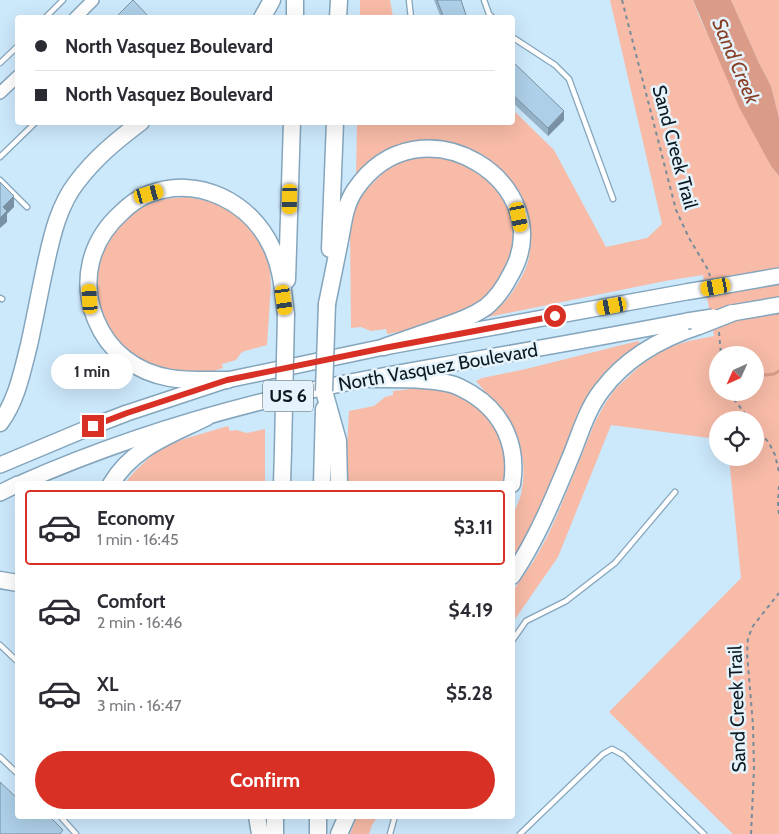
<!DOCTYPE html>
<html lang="en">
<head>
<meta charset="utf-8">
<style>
  :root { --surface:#fff; --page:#f7f7f7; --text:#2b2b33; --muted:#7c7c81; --line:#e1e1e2; --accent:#d93025 }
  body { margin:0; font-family:Cabin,sans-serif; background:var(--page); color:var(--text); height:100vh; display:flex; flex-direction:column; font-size:19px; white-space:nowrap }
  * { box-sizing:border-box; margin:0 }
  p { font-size:16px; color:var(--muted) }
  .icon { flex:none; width:28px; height:28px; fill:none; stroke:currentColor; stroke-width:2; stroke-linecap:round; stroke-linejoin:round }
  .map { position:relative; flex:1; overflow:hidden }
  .drawer { position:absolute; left:15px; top:481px; width:500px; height:338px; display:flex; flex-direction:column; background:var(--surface); border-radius:5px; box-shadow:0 5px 20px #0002 }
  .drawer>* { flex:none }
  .top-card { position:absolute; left:15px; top:15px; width:500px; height:110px; border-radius:5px; box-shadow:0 5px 20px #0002; display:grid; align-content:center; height:110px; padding:0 20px; background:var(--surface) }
  .needle { width:32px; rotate:225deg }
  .fabs { position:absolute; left:709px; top:346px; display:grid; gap:10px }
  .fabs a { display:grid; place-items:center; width:55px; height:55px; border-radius:50%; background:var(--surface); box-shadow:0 5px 20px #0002; font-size:25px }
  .end { position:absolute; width:22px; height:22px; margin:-11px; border:6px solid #d93025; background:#fff; box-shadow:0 0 0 2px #fff }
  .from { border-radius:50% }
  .bubble { position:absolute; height:35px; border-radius:18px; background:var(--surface); box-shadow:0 5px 20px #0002; font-size:16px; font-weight:700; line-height:35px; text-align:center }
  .car { position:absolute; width:15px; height:30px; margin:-15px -8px; border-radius:6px; box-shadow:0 0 4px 1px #0007; background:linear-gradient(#f5c518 24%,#345 0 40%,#f5c518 0 76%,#345 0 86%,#f5c518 0) }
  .top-card b { display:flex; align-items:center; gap:18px; height:48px; font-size:19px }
  .top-card b+b { border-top:1px solid var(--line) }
  .top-card i { width:12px; height:12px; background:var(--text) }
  ul { padding:9px 0 0; list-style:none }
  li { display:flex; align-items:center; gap:15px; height:75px; margin:0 10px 8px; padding:0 10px; border:2px solid transparent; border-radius:5px }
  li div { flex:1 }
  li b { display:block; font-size:19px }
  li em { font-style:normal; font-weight:700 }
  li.active { border-color:var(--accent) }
  li>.icon { width:45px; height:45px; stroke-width:1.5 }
  .primary-button { display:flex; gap:10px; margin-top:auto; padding:10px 20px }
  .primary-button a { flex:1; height:58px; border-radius:30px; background:var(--accent); color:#fff; font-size:20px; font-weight:700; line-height:58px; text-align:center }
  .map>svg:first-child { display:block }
  .green { fill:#f7bba7; fill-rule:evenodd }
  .water { fill:#da9c88 }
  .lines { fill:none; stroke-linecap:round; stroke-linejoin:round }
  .stream { stroke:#da9c88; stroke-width:3 }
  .service-casing { stroke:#84a5bc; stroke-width:7 }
  .tertiary-casing { stroke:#84a5bc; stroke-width:14 }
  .trunk-casing { stroke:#84a5bc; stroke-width:18 }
  .motorway-casing { stroke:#84a5bc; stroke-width:19 }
  .path { stroke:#778c9b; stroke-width:2; stroke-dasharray:4 4; stroke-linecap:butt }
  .service { stroke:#fff; stroke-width:4.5 }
  .tertiary { stroke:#fff; stroke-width:11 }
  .trunk { stroke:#fff; stroke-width:15 }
  .motorway { stroke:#fff; stroke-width:16 }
  .trunk-bridge-casing { stroke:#84a5bc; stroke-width:18; stroke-linecap:butt }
  .motorway-bridge-casing { stroke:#84a5bc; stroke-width:19; stroke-linecap:butt }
  .trunk-bridge { stroke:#fff; stroke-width:15 }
  .motorway-bridge { stroke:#fff; stroke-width:16 }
  .wall { fill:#95b2c7 }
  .shaded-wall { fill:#7991a2 }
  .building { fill:#adcfe7; stroke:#7991a2 }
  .route { stroke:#d93025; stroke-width:6 }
  .labels { text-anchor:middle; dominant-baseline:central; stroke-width:5; stroke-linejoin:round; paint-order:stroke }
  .shield { fill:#e5f3fc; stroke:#4d5a63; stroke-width:1 }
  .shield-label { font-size:18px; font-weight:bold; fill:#0c1921 }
  .street-label { font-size:19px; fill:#0c1921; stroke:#e5f3fc }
  .water-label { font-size:20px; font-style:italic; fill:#883d23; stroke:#e5f3fc }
</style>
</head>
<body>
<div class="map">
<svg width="779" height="834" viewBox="0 0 779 834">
  <rect width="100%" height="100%" fill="#cce8fb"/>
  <path class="green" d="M360,0H390L393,17H360Z
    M610,0H693L699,16L771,166L779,176V834H733L609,712L741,578L729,458H755V420H718L717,439L611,425L558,557L513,622V591L533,562L547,537L558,513L595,422L606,402L616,388L627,378L641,365L660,352L670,347L689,341L714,336L703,275L665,281L483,318C488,315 494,311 499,307C510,298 519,283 525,270C531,256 532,239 528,225C519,185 492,152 451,144L388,153L368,164L356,176L357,123L512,122L513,110L554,150L606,247L647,238L662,224ZM718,355H755V392H718Z
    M731,0H779V118L771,86L759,63Z
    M424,157L449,158L477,171L495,186L504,200L511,217L513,231V253L492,296L439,325L387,334L386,329L371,331L361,327L351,328L350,234L354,213L356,205L362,194L389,167L411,159Z
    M187,197L216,203L240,217L260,241L267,255L270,270L271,286L267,345L245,351L241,353L236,360L222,364L223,368L208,373L177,375L127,354L103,324L95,281L99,260L113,232L125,219L135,211L149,204L165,199Z
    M638,341L642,346L586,404L572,430L557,470L537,516L521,548L513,557C513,548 511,522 513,515C516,506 521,499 522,489C530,439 505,416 476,381L482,378L526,369Z
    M427,387L444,389L458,394L473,402L494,424L506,452L507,484H345L349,411L374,406L385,397L393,395V391Z
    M228,426L230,431L236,430L247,433L265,429V484H124L135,471L160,448L184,439Z
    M357,816H378L372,825L369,834H350Z"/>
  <path class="water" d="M693,0H731L759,63L771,86L779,118V176L771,166L739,107Z"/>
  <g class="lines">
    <path class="stream" d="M755,376L774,374L779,371"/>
    <defs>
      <path id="service" d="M409,0L411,18
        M484,0L489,14L493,18
        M45,18L63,0
        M512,37L555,65L569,79L613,199
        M0,63L18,46
        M0,157L36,122
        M0,180L27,207
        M0,298L2,299
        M512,641L526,621L566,601L615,563L675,492
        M0,645L18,662
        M0,757L18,774
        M60,816L76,834
        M390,834L395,816
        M520,834L603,754L612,749L623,755L704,834"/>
      <path id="tertiary" d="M75,18L93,0
        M0,93L18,76"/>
      <path id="trunk" d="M716,287L779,276
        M732,313L779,305
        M0,465L93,426L127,413L227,380L384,347L686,292
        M19,484C103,447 192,418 281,397C343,382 405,372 467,361C541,348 614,335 687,321
        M0,493L18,484"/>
      <path id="motorway" d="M262,18L272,0
        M295,18V0
        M338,18L339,0
        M330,249L335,122
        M287,280L292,122
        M327,304C331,284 335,264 339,245C343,226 344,206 355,190C421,93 562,185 511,274C505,286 497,298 486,307C469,319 449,324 430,331C415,336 399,342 384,347
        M370,379C397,379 426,378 451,384C459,386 465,390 472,394C504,414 518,447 512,484
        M227,380C208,380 188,381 170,378C136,372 109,352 96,320C80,281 90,241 121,213C129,205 138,198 149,194C198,175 251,202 272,248C282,269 283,292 286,314
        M324,391L338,441L339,484
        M0,423C17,400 22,372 29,345C35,318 40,290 46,263C52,235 59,205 77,182C95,158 117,140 141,122
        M111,484C133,447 171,435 207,417
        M282,484L283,450
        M322,484L324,409
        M512,576C537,539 554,497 571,456C580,434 587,409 602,390C626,358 662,338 699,326
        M0,580L18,583
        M257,816L260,834
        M275,834V816
        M318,834V816
        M339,834L347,816"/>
    </defs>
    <use href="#service" class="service-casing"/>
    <use href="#tertiary" class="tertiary-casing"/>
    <use href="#trunk" class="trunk-casing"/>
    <use href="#motorway" class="motorway-casing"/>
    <path class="path" d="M622,0L676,210L689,238L707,268L710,276
      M719,332L721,355
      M730,392L733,398L750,420
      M755,426L769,443L775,455L779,472
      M779,486L778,504L779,515
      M751,834L754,769L753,725L747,653L748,638L753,626L779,593"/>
    <use href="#service" class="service"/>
    <use href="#tertiary" class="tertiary"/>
    <use href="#trunk" class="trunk"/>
    <use href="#motorway" class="motorway"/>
    <defs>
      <path id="trunk-bridge" d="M686,292L716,287
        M687,321L713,317"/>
      <path id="motorway-bridge" d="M699,326L732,313
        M324,391L327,304
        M283,450L286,314"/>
    </defs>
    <use href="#trunk-bridge" class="trunk-bridge-casing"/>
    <use href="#motorway-bridge" class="motorway-bridge-casing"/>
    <use href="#trunk-bridge" class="trunk-bridge"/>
    <use href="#motorway-bridge" class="motorway-bridge"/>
  </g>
  <path class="wall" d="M434,0H461L467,18H441Z
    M512,61L564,120L548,136L512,102Z"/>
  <path class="shaded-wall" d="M564,111V120L548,136V128Z
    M14,196V207L7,214V222L0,228V218L3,207Z"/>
  <path class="building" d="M133,0L150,18H115Z
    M437,0H461L467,18H444Z
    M512,61L564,111L548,128L512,94Z
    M0,182L14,196L3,207L7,211L0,218Z
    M0,782L18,799V816H49L63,830L60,834H0Z"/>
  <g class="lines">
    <path class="route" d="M93,426L127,413L227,380L384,348L555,316"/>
  </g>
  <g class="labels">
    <rect class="shield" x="263" y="380.5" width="50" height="31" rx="4"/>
    <g class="shield-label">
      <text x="288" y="396">US 6</text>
    </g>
    <g class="street-label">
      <text transform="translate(675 147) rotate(75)">Sand Creek Trail</text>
      <text transform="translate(438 367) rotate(-10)">North Vasquez Boulevard</text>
      <text transform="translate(737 709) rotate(-92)">Sand Creek Trail</text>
    </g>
    <g class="water-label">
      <text transform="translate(736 61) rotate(67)">Sand Creek</text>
    </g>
  </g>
</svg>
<div class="fabs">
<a><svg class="needle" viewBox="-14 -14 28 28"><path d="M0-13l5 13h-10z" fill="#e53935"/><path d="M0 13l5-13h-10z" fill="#7c7c81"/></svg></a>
<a><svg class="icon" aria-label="locate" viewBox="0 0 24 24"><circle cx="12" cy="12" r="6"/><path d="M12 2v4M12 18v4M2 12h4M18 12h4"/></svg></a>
</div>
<i class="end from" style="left:555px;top:316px"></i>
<i class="end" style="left:93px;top:426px"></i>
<div class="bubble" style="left:51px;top:354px;width:82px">1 min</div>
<i class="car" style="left:149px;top:194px;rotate:75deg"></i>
<i class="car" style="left:290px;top:199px;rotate:181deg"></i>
<i class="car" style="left:519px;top:217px;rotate:169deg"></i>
<i class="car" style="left:716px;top:287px;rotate:260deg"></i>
<i class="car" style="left:90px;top:299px;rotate:356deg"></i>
<i class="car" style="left:284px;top:300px;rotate:172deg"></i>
<i class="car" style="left:612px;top:306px;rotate:260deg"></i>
<div class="top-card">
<b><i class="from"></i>North Vasquez Boulevard</b>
<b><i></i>North Vasquez Boulevard</b>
</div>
<section class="drawer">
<ul>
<li class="active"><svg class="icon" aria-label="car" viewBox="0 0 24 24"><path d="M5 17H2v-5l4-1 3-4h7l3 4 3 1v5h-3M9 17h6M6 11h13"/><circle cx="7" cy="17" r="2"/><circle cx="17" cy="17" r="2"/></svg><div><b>Economy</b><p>1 min · 16:45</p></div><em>$3.11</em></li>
<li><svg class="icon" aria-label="car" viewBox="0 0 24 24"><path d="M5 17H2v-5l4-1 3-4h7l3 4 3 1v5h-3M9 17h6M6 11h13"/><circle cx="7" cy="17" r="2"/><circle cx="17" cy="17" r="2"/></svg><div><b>Comfort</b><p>2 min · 16:46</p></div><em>$4.19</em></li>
<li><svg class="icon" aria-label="car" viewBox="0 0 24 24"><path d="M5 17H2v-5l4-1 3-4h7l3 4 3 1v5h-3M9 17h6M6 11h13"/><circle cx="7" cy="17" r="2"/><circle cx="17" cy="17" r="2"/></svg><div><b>XL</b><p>3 min · 16:47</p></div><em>$5.28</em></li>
</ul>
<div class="primary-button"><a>Confirm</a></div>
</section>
</div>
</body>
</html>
